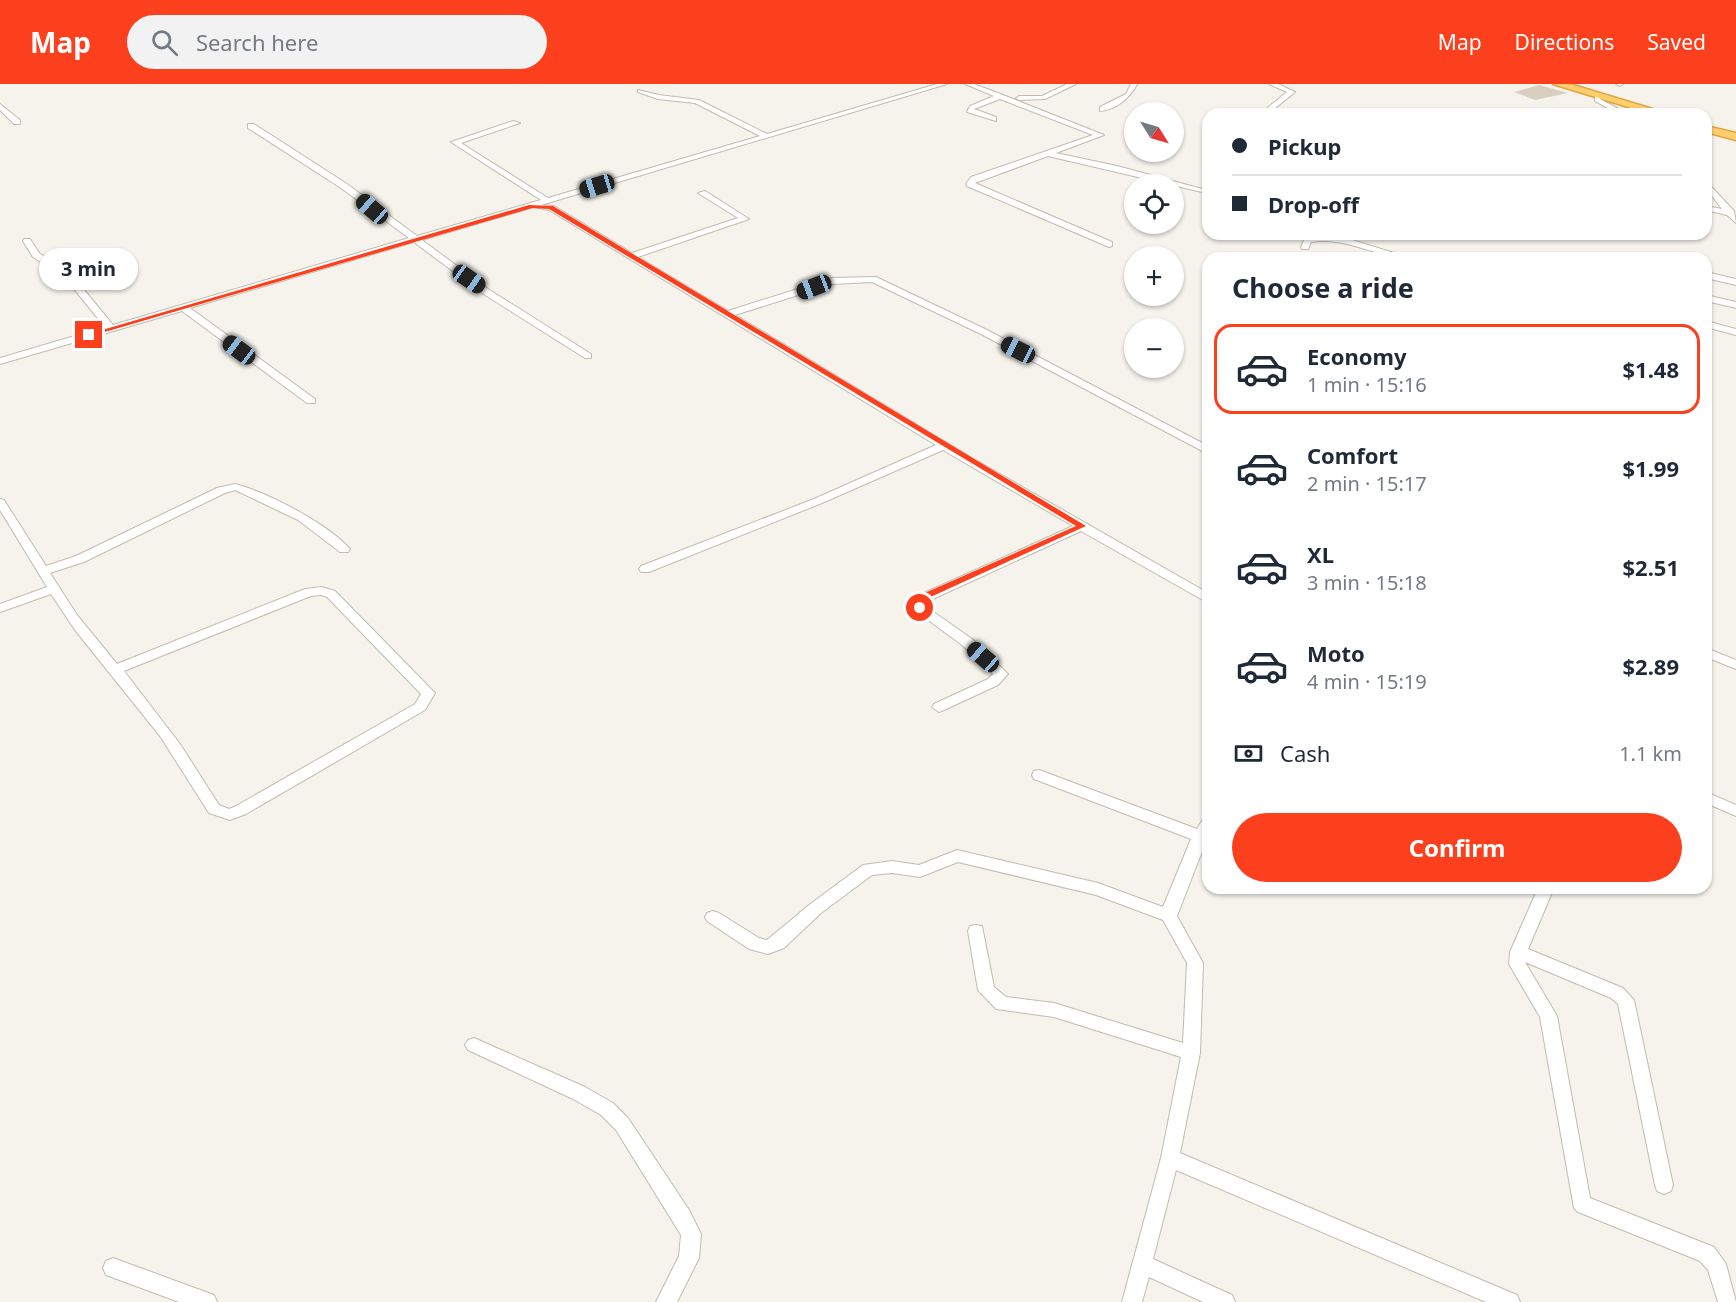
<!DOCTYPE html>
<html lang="en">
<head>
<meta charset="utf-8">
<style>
  :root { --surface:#fff; --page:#f2f2f3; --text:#1f2937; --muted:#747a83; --line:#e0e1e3; --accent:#fc3f1d }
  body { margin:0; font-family:"Noto Sans",sans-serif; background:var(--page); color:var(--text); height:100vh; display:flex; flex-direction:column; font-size:22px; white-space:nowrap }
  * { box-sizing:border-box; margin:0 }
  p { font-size:20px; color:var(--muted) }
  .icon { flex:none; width:33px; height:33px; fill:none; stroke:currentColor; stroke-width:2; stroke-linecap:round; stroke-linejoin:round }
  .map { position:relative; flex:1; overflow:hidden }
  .drawer { position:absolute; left:1202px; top:168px; width:510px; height:642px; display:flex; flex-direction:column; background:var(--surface); border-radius:18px; box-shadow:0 2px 4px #0004 }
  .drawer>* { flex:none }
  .hud { position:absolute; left:1202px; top:24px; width:510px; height:132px; border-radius:18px; box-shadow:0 2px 4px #0004; display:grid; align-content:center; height:132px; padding:0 30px; background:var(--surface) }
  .needle { width:39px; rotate:127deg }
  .buttons { position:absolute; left:1124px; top:18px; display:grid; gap:12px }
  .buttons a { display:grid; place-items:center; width:60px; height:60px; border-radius:50%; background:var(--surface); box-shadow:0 2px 4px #0004; font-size:30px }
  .end { position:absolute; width:27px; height:27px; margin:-14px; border:8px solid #fc3f1d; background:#fff; box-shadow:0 0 0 3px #fff }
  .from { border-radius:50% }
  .bubble { position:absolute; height:42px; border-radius:21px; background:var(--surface); box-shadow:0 2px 4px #0004; font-size:20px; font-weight:700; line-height:42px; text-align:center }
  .car { position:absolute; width:18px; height:36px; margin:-18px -9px; border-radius:8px; box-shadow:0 0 4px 2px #0007; background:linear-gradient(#222 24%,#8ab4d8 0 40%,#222 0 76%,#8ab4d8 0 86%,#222 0) }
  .hud b { display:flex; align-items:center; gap:21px; height:57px; font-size:22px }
  .hud b+b { border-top:2px solid var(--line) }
  .hud i { width:15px; height:15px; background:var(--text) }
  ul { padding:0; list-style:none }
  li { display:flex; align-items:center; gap:18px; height:90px; margin:0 12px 9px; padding:0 18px; border:3px solid transparent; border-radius:18px }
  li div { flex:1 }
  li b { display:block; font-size:22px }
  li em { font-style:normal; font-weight:700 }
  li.current { border-color:var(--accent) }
  li>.icon { width:54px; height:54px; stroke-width:1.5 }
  h2 { padding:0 30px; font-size:27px; line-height:72px }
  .pay { display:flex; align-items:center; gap:15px; height:66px; padding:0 30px; font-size:22px }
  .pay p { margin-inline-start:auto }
  .action { display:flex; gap:12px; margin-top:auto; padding:12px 30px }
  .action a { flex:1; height:69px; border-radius:36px; background:var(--accent); color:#fff; font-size:24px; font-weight:700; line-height:69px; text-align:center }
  header { display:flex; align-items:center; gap:36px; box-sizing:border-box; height:84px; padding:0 30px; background:var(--accent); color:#fff }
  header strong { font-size:28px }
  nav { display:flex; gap:33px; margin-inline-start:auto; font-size:21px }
  .search { width:420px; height:54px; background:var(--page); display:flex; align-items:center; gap:15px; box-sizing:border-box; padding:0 21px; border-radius:33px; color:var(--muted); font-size:22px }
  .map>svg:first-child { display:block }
  .building { fill:#d8cfc1 }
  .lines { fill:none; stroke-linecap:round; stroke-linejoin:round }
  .minor-casing { stroke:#c2bbae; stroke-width:2 }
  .highway-casing { stroke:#e0a43c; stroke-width:3 }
  .minor { fill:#fff; fill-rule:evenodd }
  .highway { fill:#ffcf6e; fill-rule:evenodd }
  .route { fill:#fc3f1d }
</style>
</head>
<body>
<header>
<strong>Map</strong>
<div class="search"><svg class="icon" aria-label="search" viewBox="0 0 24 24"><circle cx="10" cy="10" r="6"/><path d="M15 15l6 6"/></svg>Search here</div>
<nav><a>Map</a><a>Directions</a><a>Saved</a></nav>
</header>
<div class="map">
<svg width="1736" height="1218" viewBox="0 0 1736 1218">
  <rect width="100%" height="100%" fill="#f6f3ec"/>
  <path class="building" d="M1539,1L1568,9L1535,16L1514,8Z"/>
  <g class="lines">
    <defs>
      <path id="minor" d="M937,0H947L541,121L554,122L632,169L738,134L698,109L705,107L749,135L638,173L728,227L832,194L876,193L987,246L1208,362V370L981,250L872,198L833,200L735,231L977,377L1208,509V519L1081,447L924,519L925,522L972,555L1008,590L998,601L944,626L939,628L932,623L934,620L988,595L993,590L962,561L916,527L911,517L913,514L1073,442L943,366L822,419L649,488H641L639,485L641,482L814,415L936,361L549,126L534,123L422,156L488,205L591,270V274H585L482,209L414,158L190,224L315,315V319H307L182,227L0,280V274L105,243L65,194L33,173L23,157L24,155H30L39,169L71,190L113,241L409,154L341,104L248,44V40H254L347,100L417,152L541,116L451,58L513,37L520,39L461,59L548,114L760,52L695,19L658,15L638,8V6L659,11L699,16L767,50Z
        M965,0H974L1003,11L1104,51L1056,69L1117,82L1206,106L1202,108L1048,72L975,99L1112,158V162L1109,163L967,102L966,100L971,93L1093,51L1000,15L974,25L996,33V37L967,28L970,22L994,12Z
        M1067,0H1076L1045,15L1019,16L1016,14L1019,12H1042Z
        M1131,0H1137C1131,13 1116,26 1100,27V23L1126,10Z
        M1269,0H1278L1295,8L1268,30H1260L1287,8Z
        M1616,0H1623L1620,2Z
        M1595,11H1599L1600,15L1628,30H1619L1595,17Z
        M0,20L20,36V40H14L0,26Z
        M1706,97L1734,127L1736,139L1727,131L1706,126V122L1722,125L1706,104Z
        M1317,150H1333L1410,174C1375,174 1347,152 1311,158L1308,165H1302L1301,163L1305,154L1318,152Z
        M1706,188L1736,195V201L1706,194Z
        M1706,211L1736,218V224L1706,217Z
        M1706,237L1736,245V251L1706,243Z
        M235,400C267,408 328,440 350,465L348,468H340L298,436L235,406L225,409L84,478L50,489L77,531L117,580L305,505L322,503L335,507L435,609L425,626L246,730L230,736L209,729L160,652L75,546L51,510L0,528V520L47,503L0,426V415L4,416L46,482L76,472L217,404ZM321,511L327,513L421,610L415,620L236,722L229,725L219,721L180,660L124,587L311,512Z
        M1706,564L1736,576V585L1706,573Z
        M1039,686L1197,745L1203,735L1208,734V752L1177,832L1203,879L1200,969L1180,1069L1517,1211L1520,1218H1486L1176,1086L1153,1175L1232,1211L1235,1218H1203L1149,1193L1142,1218H1122L1161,1074L1181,973L1054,933L996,925L978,906L968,847L970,842L976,841L982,842L994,903L1006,913L1054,919L1183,959L1187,879L1163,836L1096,811L958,778L920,793L892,789L872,791L821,829L784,864L768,870L749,865L707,837L705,833L707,829L713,827L719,829L759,854L767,856L809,821L863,781L892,777L919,781L957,766L1098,799L1163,823L1191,755L1034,695L1032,691L1034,687Z
        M1706,708L1736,721V732L1706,719Z
        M1538,804H1554L1528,865L1623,904L1634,916L1673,1101L1671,1107L1664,1110L1657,1107L1655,1101L1618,920L1611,914L1525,878L1557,932L1590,1114L1714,1163L1726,1180L1736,1218H1718L1708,1186L1700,1177L1578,1128L1574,1124L1540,933L1509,880L1510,868Z
        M474,954L585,1003L613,1019L628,1034L689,1126L701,1150L699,1174L677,1218H656L679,1172L681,1151L616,1046L601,1031L573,1015L468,966L465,961L468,956Z
        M113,1174L214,1211L217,1218H179L106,1191L103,1184L106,1177Z"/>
      <path id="highway" d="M1553,0H1570L1669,30H1651Z
        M1706,42L1736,49V56L1706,48Z"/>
    </defs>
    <use href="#minor" class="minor-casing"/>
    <use href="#highway" class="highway-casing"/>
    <use href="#minor" class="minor"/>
    <use href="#highway" class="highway"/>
  </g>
  <path class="route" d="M529,121L553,122L1086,442L924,516L921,520L923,526H916L911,519L918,512L1076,442L549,125L532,124L91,252L85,251Z"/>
</svg>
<div class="buttons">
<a><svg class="needle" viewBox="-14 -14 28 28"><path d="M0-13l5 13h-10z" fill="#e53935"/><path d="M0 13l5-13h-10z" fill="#747a83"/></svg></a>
<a><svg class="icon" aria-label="locate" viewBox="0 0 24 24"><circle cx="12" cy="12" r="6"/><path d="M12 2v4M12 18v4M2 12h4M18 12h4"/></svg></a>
<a>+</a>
<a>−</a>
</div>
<i class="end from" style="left:920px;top:524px"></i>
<i class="end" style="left:89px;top:251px"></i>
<div class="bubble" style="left:39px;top:164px;width:99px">3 min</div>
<i class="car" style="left:597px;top:102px;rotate:253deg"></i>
<i class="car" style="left:372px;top:125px;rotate:311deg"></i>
<i class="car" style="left:469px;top:195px;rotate:125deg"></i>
<i class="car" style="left:814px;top:203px;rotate:249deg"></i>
<i class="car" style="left:239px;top:266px;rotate:307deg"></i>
<i class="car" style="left:1018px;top:266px;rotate:297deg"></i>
<i class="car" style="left:983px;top:573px;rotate:311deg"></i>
<div class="hud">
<b><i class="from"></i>Pickup</b>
<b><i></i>Drop-off</b>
</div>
<section class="drawer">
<h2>Choose a ride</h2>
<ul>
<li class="current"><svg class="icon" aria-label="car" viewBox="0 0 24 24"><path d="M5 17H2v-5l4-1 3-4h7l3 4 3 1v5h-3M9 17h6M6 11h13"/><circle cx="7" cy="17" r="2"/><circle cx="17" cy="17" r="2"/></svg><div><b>Economy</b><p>1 min · 15:16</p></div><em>$1.48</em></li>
<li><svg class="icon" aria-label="car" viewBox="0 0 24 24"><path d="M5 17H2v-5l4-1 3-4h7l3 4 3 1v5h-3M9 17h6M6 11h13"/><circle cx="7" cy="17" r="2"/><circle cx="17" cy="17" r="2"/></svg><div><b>Comfort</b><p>2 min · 15:17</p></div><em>$1.99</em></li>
<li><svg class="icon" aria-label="car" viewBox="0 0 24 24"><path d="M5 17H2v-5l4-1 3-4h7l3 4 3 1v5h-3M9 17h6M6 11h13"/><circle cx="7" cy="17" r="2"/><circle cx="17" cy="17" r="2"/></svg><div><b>XL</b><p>3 min · 15:18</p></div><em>$2.51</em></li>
<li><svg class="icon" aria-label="car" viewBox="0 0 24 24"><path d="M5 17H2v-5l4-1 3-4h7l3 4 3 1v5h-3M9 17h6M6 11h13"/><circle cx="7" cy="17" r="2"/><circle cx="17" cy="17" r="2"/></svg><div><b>Moto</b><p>4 min · 15:19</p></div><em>$2.89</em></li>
</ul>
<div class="pay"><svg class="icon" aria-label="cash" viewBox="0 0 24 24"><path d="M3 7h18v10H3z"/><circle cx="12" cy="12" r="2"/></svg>Cash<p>1.1 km</p></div>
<div class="action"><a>Confirm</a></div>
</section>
</div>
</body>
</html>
